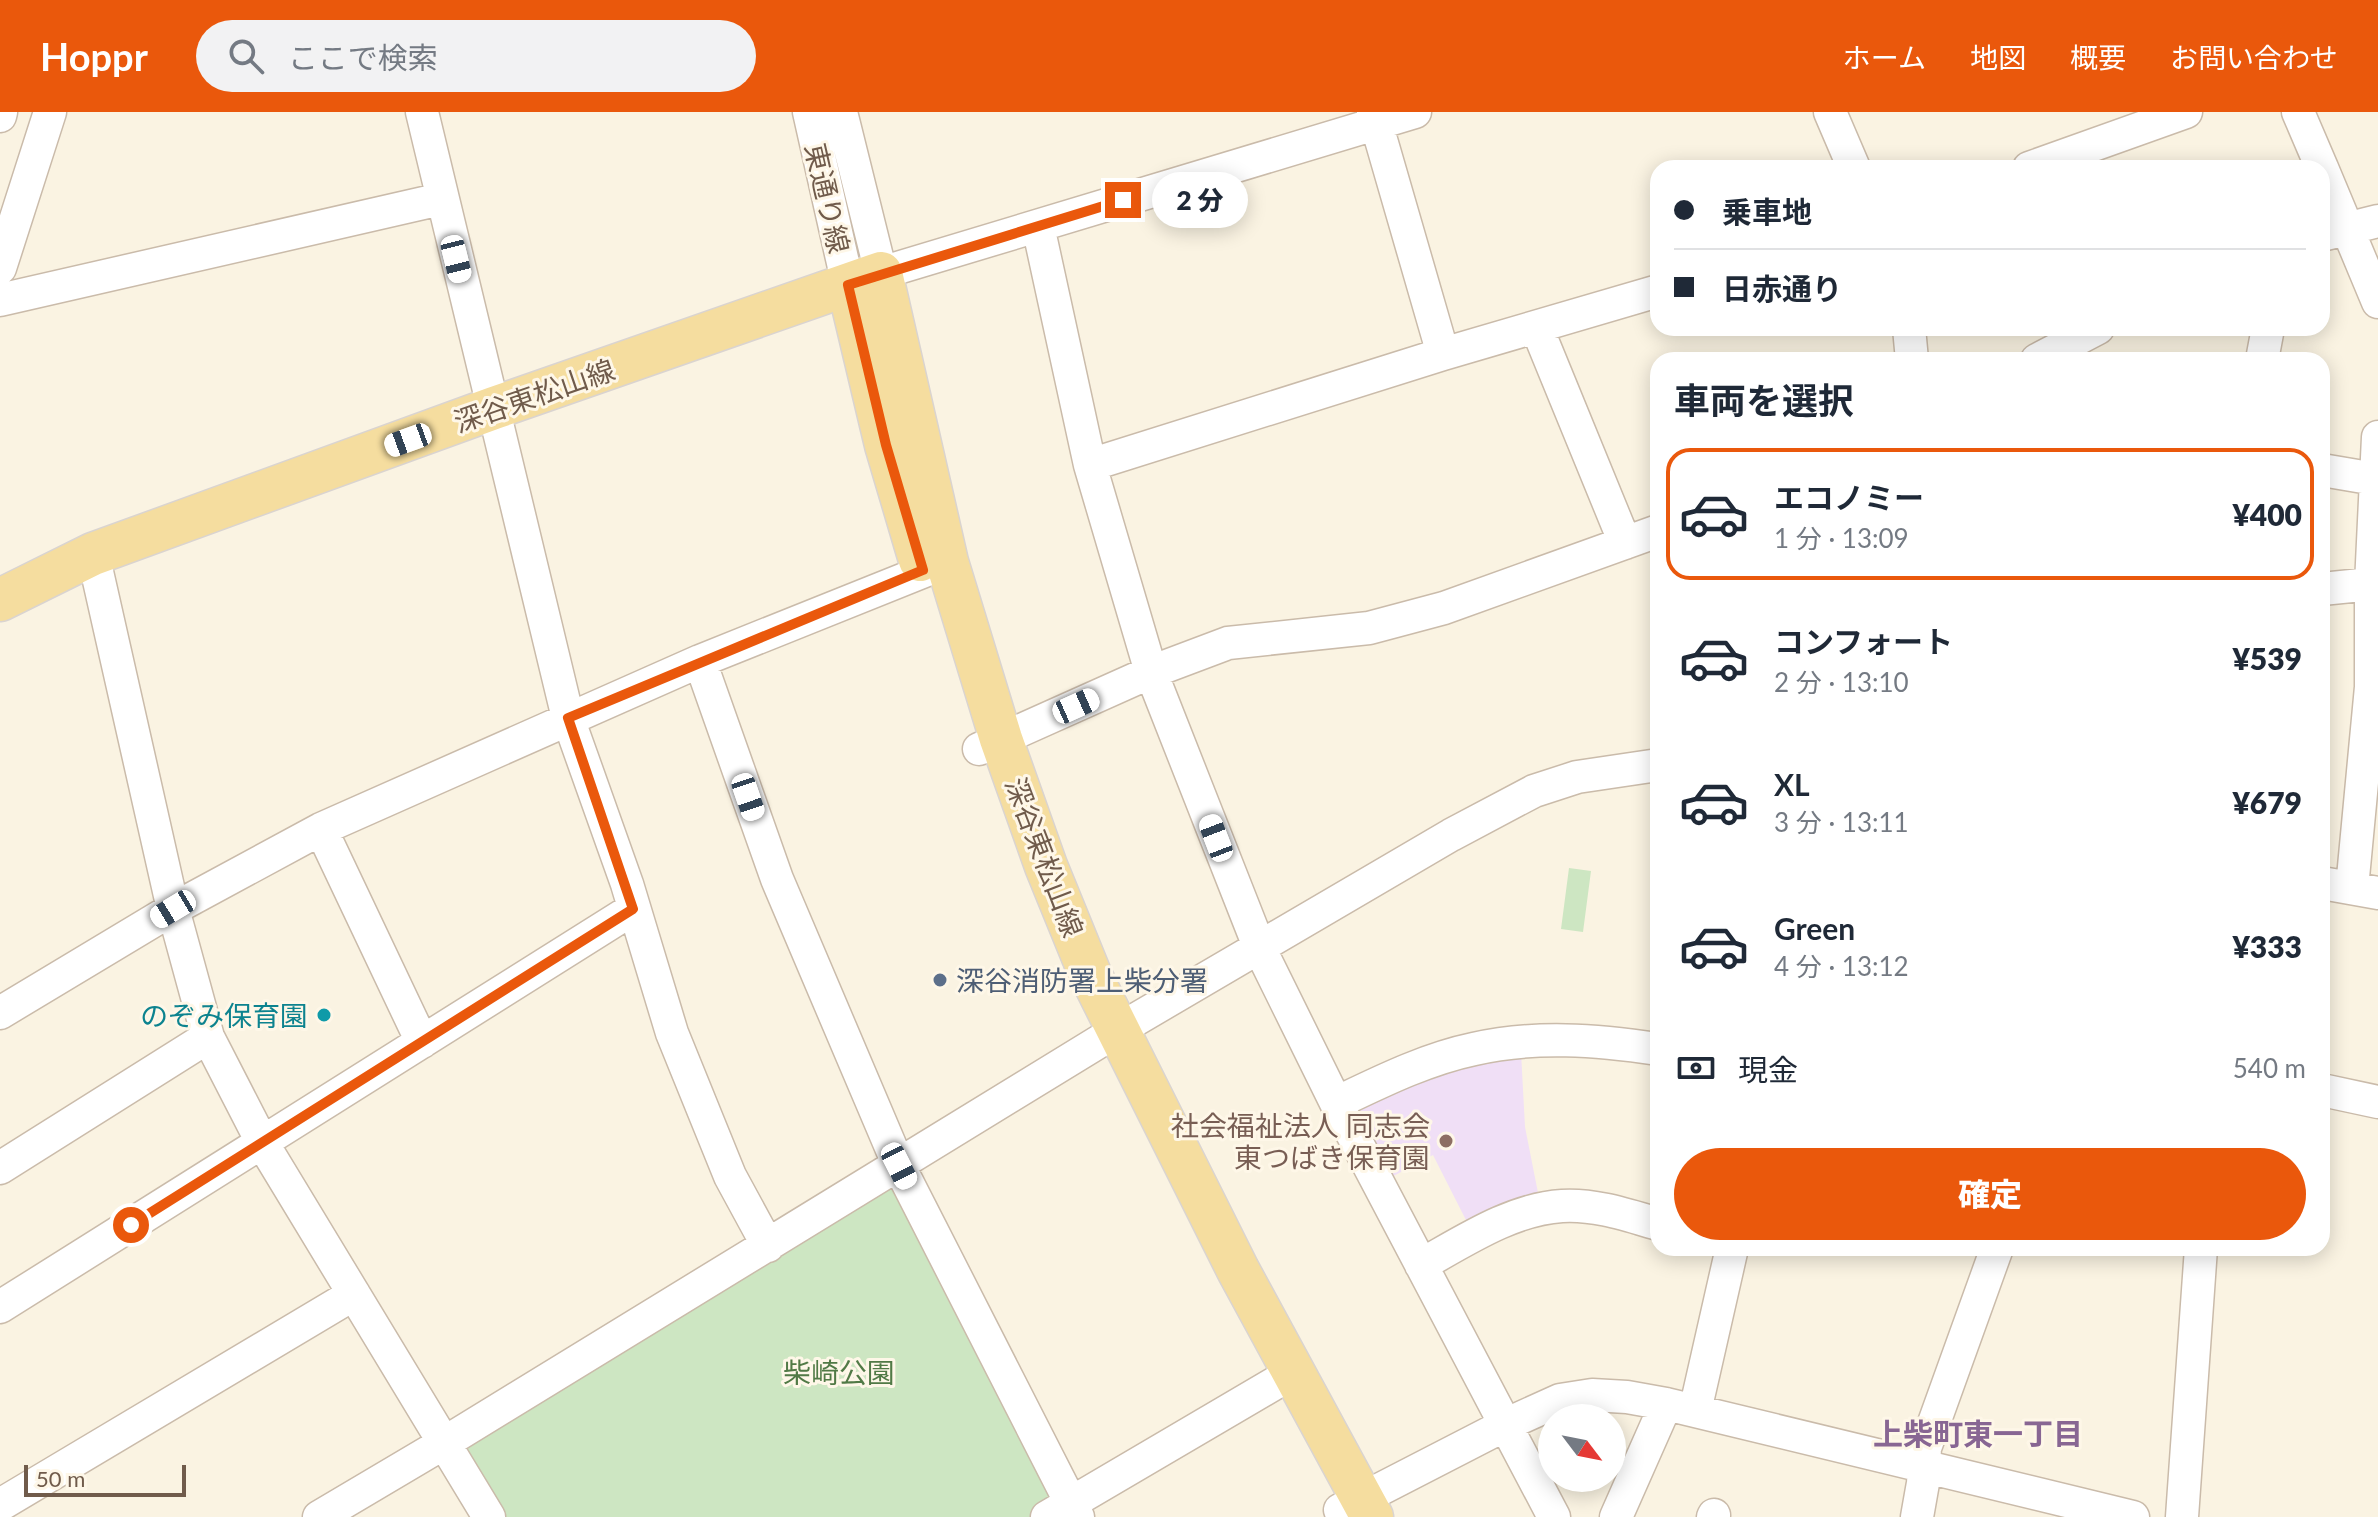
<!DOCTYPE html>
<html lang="ja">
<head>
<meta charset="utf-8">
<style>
  :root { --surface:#fff; --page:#f2f2f3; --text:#1f2937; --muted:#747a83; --line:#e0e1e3; --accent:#ea580c }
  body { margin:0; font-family:Lato,"Noto Sans JP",sans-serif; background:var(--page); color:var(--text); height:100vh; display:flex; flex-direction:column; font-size:30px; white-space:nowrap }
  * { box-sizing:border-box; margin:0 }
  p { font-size:26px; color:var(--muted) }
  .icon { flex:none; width:44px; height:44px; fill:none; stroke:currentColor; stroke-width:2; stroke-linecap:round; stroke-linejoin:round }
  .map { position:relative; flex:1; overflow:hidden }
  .details { position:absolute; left:1650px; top:240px; width:680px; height:904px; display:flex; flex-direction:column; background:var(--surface); border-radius:24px; box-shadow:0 4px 20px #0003 }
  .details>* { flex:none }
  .hud { position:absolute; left:1650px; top:48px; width:680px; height:176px; border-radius:24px; box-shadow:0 4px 20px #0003; display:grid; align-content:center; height:176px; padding:0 24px; background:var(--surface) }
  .needle { width:52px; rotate:122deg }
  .fabs { position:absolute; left:1538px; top:1292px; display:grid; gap:16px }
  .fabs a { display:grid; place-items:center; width:88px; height:88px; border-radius:50%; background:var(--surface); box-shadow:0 4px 20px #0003; font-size:40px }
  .scale { position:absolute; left:24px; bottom:20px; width:162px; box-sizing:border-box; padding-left:8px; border:4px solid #705b4b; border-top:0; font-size:22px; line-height:28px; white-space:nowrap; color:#705b4b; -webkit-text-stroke:6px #fef7e8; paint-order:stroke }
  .end { position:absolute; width:36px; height:36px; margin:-18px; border:10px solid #ea580c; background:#fff; box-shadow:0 0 0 4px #fff }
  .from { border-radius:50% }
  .bubble { position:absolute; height:56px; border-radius:28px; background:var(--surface); box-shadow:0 4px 20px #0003; font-size:26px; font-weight:800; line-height:56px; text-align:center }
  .car { position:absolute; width:24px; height:48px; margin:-24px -12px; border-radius:10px; box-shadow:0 0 6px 2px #0007; background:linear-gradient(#fff 24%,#345 0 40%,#fff 0 76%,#345 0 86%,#fff 0) }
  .hud b { display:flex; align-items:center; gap:28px; height:76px; font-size:30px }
  .hud b+b { border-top:2px solid var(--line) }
  .hud i { width:20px; height:20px; background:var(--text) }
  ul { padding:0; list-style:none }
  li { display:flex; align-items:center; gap:24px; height:132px; margin:0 16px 12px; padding:0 8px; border:4px solid transparent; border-radius:24px }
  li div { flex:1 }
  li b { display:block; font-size:30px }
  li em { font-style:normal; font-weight:800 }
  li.current { border-color:var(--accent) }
  li>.icon { width:72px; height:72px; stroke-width:1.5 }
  h2 { padding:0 24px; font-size:36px; line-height:96px }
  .pay { display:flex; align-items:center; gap:20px; height:88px; padding:0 24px; font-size:30px }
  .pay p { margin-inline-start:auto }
  .button { display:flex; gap:16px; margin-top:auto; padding:16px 24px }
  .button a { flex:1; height:92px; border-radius:48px; background:var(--accent); color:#fff; font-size:32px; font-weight:800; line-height:92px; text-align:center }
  header { display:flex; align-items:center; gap:48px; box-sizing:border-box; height:112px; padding:0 40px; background:var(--accent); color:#fff }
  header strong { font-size:38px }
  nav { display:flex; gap:44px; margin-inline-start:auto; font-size:28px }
  .search { width:560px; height:72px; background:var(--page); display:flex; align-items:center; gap:20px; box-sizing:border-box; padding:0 28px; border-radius:44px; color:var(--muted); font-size:30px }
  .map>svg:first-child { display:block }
  .education { fill:#f0dff6 }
  .green { fill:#cde6c2 }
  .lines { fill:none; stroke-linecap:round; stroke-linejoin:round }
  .minor-casing { stroke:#cabbaa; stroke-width:35 }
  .major-casing { stroke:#dad4d0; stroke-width:45 }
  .minor { stroke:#fff; stroke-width:32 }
  .major { stroke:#f5dd9f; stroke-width:42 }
  .route { stroke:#ea580c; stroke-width:10 }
  .service-dot { fill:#5c6f8a; stroke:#fef7e8; stroke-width:3 }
  .culture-dot { fill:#0f9aa8; stroke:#fef7e8; stroke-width:3 }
  .education-dot { fill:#8d6e63; stroke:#fef7e8; stroke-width:3 }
  .labels { text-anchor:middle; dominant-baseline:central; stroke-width:6; stroke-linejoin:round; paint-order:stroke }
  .street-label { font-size:28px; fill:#705b4b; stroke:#fef7e8 }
  .service-label { font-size:28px; fill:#4e5e75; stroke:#fef7e8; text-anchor:start }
  .culture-label { font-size:28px; fill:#0d838f; stroke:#fef7e8; text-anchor:end }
  .education-label { font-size:28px; fill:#785e54; stroke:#fef7e8; text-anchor:end }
  .park-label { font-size:28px; fill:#517a46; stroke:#fef7e8 }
  .neighbourhood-label { font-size:30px; font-weight:bold; fill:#886693; stroke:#fef7e8 }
</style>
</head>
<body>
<header>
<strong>Hoppr</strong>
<div class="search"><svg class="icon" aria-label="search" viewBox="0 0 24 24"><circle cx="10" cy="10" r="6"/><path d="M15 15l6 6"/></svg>ここで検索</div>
<nav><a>ホーム</a><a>地図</a><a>概要</a><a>お問い合わせ</a></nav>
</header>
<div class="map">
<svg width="2378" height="1405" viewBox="0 0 2378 1405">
  <rect width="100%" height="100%" fill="#faf3e2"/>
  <path class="education" d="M1521,940L1525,1015L1540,1091L1470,1116L1433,1043L1386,1068L1354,996L1478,946Z"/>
  <path class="green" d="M1569,756L1591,759L1583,820L1561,817Z
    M899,1054L1070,1391L1047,1405H489L444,1331Z"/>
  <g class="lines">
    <defs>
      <path id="minor" d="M422,0L568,606L627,772L672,921L730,1064L768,1134
        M809,0L848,173
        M841,0L881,161L1415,0
        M1373,0L1443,242
        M1830,0L1854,56
        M2298,0L2322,56
        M0,4L1,0
        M2029,56L2186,0
        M2322,56L2378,190
        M1038,114L1090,353L1151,560L1260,837L1336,991L1554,1405
        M2322,123L2378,109
        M0,156L50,0
        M0,188L441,87
        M1537,216L1625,431
        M1909,216L1912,248
        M2037,248L2098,216
        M2262,248L2268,216
        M1090,353L1443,242L1658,179
        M2322,358L2375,367
        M93,442L173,797L208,925L263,1032L489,1405
        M2322,477L2371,472
        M700,549L777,767L899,1054L1078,1405
        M979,637L1151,560L1228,531L1369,516L1444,496L1658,419
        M321,717L422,930
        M2322,771L2378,781
        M2352,776L2371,575V472L2378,325
        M0,901L173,797L321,717L700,549L947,450
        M2322,978L2378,990
        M1336,991C1380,970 1426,947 1474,937C1535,923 1597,928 1658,937
        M0,1056L208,925
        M1421,1153C1464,1129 1512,1097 1562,1094C1595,1092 1627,1103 1658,1112
        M0,1195L633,797
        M1695,1299L1732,1136
        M0,1393L354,1182
        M1340,1398L1507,1312L1560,1288L1592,1283L1627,1285L1666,1292L2133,1405
        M319,1405L444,1331L1118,918L1451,723L1534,679L1577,665L1658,653
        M1047,1405L1294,1260
        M1616,1405L1666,1292
        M1713,1405L1714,1403
        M1917,1405L1923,1371L1925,1336L1997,1136
        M2182,1405L2201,1136"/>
      <path id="major" d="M848,173L886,333L920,448
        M0,488L93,442L494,296L881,161L947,450L1001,627L1046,754L1090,862L1238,1158L1372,1405"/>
    </defs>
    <use href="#minor" class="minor-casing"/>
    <use href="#major" class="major-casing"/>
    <use href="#minor" class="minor"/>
    <use href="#major" class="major"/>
  </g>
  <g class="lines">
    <path class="route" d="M131,1113L633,797L568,606L923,458L886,333L848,173L1123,88"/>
  </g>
  <circle class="service-dot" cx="940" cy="868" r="8"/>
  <circle class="culture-dot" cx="324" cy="903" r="8"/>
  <circle class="education-dot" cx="1446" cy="1029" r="8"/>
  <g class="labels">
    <g class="street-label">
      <text transform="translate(828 86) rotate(77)">東通り線</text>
      <text transform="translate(534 283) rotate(-19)">深谷東松山線</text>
      <text transform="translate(1045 745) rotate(69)">深谷東松山線</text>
    </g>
    <g class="service-label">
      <text x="956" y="868">深谷消防署上柴分署</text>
    </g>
    <g class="culture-label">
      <text x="308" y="903">のぞみ保育園</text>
    </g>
    <g class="education-label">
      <text x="1430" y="1013">社会福祉法人 同志会<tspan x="1430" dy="32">東つばき保育園</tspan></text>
    </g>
    <g class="park-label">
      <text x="839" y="1260">柴崎公園</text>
    </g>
    <g class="neighbourhood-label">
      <text x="1978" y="1321">上柴町東一丁目</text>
    </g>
  </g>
</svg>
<div class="fabs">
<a><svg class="needle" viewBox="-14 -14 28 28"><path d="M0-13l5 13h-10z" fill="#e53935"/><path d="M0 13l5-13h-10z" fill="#747a83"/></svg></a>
</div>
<div class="scale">50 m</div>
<i class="end from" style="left:131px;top:1113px"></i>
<i class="end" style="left:1123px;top:88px"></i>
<div class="bubble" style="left:1152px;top:60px;width:96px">2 分</div>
<i class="car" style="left:456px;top:147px;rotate:166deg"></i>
<i class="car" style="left:408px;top:328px;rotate:250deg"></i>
<i class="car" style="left:1076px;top:594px;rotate:66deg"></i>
<i class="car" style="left:748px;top:685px;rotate:161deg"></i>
<i class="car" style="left:1216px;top:726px;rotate:339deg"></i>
<i class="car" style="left:173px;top:797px;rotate:239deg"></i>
<i class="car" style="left:899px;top:1054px;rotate:153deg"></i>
<div class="hud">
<b><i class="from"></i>乗車地</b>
<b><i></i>日赤通り</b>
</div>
<section class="details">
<h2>車両を選択</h2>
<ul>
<li class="current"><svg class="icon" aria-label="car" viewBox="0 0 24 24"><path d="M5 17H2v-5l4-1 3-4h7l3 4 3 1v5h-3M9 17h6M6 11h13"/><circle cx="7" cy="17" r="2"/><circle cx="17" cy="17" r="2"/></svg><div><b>エコノミー</b><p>1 分 · 13:09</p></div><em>¥400</em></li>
<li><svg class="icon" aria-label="car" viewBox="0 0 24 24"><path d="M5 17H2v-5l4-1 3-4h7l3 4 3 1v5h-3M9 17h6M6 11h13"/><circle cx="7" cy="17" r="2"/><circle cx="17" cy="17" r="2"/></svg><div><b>コンフォート</b><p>2 分 · 13:10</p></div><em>¥539</em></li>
<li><svg class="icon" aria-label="car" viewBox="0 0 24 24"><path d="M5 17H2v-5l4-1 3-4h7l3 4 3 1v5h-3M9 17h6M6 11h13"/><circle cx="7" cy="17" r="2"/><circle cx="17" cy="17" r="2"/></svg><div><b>XL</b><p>3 分 · 13:11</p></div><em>¥679</em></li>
<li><svg class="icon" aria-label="car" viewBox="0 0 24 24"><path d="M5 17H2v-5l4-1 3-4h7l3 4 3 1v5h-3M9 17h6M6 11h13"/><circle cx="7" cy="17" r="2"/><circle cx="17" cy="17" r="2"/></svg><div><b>Green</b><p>4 分 · 13:12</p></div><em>¥333</em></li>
</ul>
<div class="pay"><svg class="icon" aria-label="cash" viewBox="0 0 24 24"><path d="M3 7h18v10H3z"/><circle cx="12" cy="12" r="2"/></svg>現金<p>540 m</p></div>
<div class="button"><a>確定</a></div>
</section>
</div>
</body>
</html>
